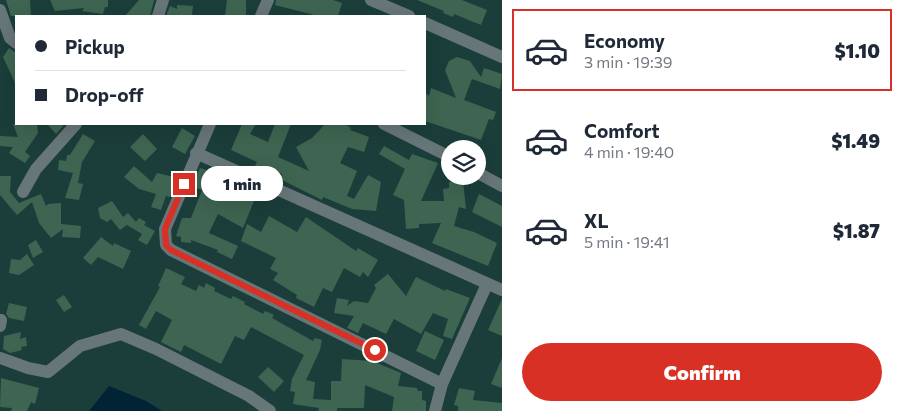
<!DOCTYPE html>
<html lang="en">
<head>
<meta charset="utf-8">
<style>
  :root { --surface:#fff; --page:#f2f2f3; --text:#1f2937; --muted:#747a83; --line:#e0e1e3; --accent:#d93025 }
  body { margin:0; font-family:Commissioner,sans-serif; background:var(--page); color:var(--text); height:100vh; display:flex; flex-direction:column; font-size:19px; white-space:nowrap }
  * { box-sizing:border-box; margin:0 }
  p { font-size:16px; color:var(--muted) }
  .icon { flex:none; width:28px; height:28px; fill:none; stroke:currentColor; stroke-width:2; stroke-linecap:round; stroke-linejoin:round }
  .map { position:relative; flex:1; overflow:hidden }
  .side { display:flex; flex-direction:column; background:var(--surface); width:400px }
  .side>* { flex:none }
  .top-card { position:absolute; left:15px; top:15px; width:411px; height:110px; border-radius:0px; box-shadow:0 5px 20px #0002; display:grid; align-content:center; height:110px; padding:0 20px; background:var(--surface) }
  .tools { position:absolute; left:441px; top:140px; display:grid; gap:10px }
  .tools a { display:grid; place-items:center; width:45px; height:45px; border-radius:50%; background:var(--surface); box-shadow:0 5px 20px #0002; font-size:25px }
  .end { position:absolute; width:22px; height:22px; margin:-11px; border:6px solid #d93025; background:#fff; box-shadow:0 0 0 2px #fff }
  .from { border-radius:50% }
  .bubble { position:absolute; height:35px; border-radius:18px; background:var(--surface); box-shadow:0 5px 20px #0002; font-size:16px; font-weight:800; line-height:35px; text-align:center }
  .top-card b { display:flex; align-items:center; gap:18px; height:48px; font-size:19px }
  .top-card b+b { border-top:1px solid var(--line) }
  .top-card i { width:12px; height:12px; background:var(--text) }
  ul { padding:9px 0 0; list-style:none }
  li { display:flex; align-items:center; gap:15px; height:82px; margin:0 10px 8px; padding:0 10px; border:2px solid transparent; border-radius:0px }
  li div { flex:1 }
  li b { display:block; font-size:19px }
  li em { font-style:normal; font-weight:800 }
  li.current { border-color:var(--accent) }
  li>.icon { width:45px; height:45px; stroke-width:1.5 }
  .cta { display:flex; gap:10px; margin-top:auto; padding:10px 20px }
  .cta a { flex:1; height:58px; border-radius:30px; background:var(--accent); color:#fff; font-size:20px; font-weight:800; line-height:58px; text-align:center }
  main { display:flex; flex:1; min-height:0 }
  .map>svg:first-child { display:block }
  .water { fill:#002336 }
  .building { fill:#3e6551 }
  .lines { fill:none; stroke-linecap:round; stroke-linejoin:round }
  .minor { stroke:#677679; stroke-width:12 }
  .route { stroke:#d93025; stroke-width:6 }
</style>
</head>
<body>
<main>
<div class="map">
<svg width="502" height="411" viewBox="0 0 502 411">
  <rect width="100%" height="100%" fill="#1b3e3a"/>
  <path class="water" d="M109,386L146,401L162,411H89Z"/>
  <path class="building" d="M6,0H30L31,16H11Z
    M50,0H108V7H105L103,14L82,11L84,8L55,11Z
    M139,0H154L150,16H125Z
    M227,0H246V15L225,16Z
    M276,0H333L342,3L338,16H318L275,5Z
    M417,0H462L487,10L481,25L454,14L453,17L443,13L444,11Z
    M177,5L193,6L192,14L195,16H166L170,6L177,9Z
    M9,48L16,53V85L3,57Z
    M457,57L470,61L481,77L484,68L502,74L500,89L472,79L464,100L496,112L493,120L489,119L481,140L425,121V93L429,96L431,88L456,98L445,70L449,61Z
    M13,124H37L38,133L25,152L30,156L25,163L9,153L13,147L0,146V136L18,137Z
    M47,124H62L63,126L56,134Z
    M242,124H256L250,134L268,142L275,124H291L278,157L309,171L296,147L312,138L325,124H345L351,128L350,130L369,137L364,152L348,147L340,163L357,171L347,196L354,199L368,175L381,182L376,211L352,209L323,197L322,200L280,179L282,174L266,166L263,172L254,168L257,162L231,150Z
    M182,128L195,136L185,154L172,147Z
    M83,134L95,141L82,162L78,183L83,184L79,200L65,198L73,173L58,170L59,160L66,161L67,155H70Z
    M143,134L157,149L145,161L130,147Z
    M384,146L409,160L412,154L438,163L421,201H444L443,189L449,188V182L463,181L466,209L459,207L454,226L474,232L497,243L488,266L432,243L441,223L419,224V228L406,229L404,200L393,195L405,169L379,154Z
    M134,166L152,182L157,173L178,178L170,197L166,196L161,210L151,207L156,194L139,189L124,177Z
    M200,168L232,178L229,186L253,196L254,201L243,228L218,214L209,233L238,246L232,259L217,252L218,250L191,240V243L181,242V237L176,236L182,218H191L202,190L192,186Z
    M0,176H11L10,192L19,203L41,194L46,206L48,204L61,203V224L81,226L80,238L62,237L63,229L51,238L39,223L32,202L17,215L0,195Z
    M479,194L502,206V227L472,212Z
    M112,201L123,217L128,213L136,222L139,218L146,222L144,225L155,231L147,245L138,240L142,234L127,225L120,230L111,219L107,222L100,218L98,208Z
    M269,216L297,232L306,217L356,251L358,248L378,260L368,277L363,272L360,277L344,268L332,292L323,288L314,307L296,298L297,295L273,280L278,273L270,269L276,258L241,241L247,224L261,232Z
    M101,237L113,246L114,243L131,251L123,269L98,257L91,265L83,258Z
    M36,240L43,252L33,258L28,245Z
    M27,254L34,265L19,275L9,273L11,259L20,260Z
    M166,268L185,277L181,284L196,291L199,285L204,288L206,283L215,288L214,291L231,299L233,296L245,302L244,304L263,314L265,311L274,315L272,318L313,341L315,338L322,340L320,350L306,380L315,382L313,399L331,400V381H341L342,359L372,361L401,373L398,386L417,388L418,391H422V400L426,401V411H392L394,397L365,385L364,408H337V411H318L319,408L293,404L295,392L290,391L292,379L304,355L251,327L244,340L235,336L221,364L184,345L181,352L161,342L172,320L156,311L146,329L139,325L160,287L158,286Z
    M388,274L406,296L416,277L445,291L446,289L470,298L452,339L443,336L448,319L433,313L421,334L394,319L386,334L363,323L358,333L347,328L354,316L334,313L337,298L349,300L347,306L354,301L368,303L376,288L374,285Z
    M64,295L72,307L64,312L56,300Z
    M502,299V336L488,330Z
    M9,303L27,307L24,321L9,318L6,314Z
    M425,331L444,340L435,360L416,351Z
    M21,332L20,339L26,337L27,346L21,347L22,350L10,353L3,349L4,336Z
    M502,358V388L491,384Z
    M268,367L284,381L274,392L258,377Z
    M1,378L39,388L35,404L31,402L27,411H11L12,408L0,407Z
    M459,388L475,391L473,400L502,403V411H458V406L454,405Z"/>
  <g class="lines">
    <path class="minor" d="M371,0L409,16
      M0,10L10,38L16,43
      M158,16L163,0
      M261,16L268,0
      M425,23L502,57
      M210,124L165,229L166,245L171,250L442,384
      M384,124L450,157
      M196,153L502,290
      M478,173L502,186
      M23,192L36,169L76,124
      M0,326L1,320
      M0,358L28,368L48,372L80,346L121,334L156,349L249,396L270,411
      M435,411L442,384L487,284"/>
  </g>
  <g class="lines">
    <path class="route" d="M184,184L165,229L166,245L171,250L375,350"/>
  </g>
</svg>
<div class="tools">
<a><svg class="icon" aria-label="layers" viewBox="0 0 24 24"><path d="M12 4l9 5-9 5-9-5zM3 14l9 5 9-5"/></svg></a>
</div>
<i class="end from" style="left:375px;top:350px"></i>
<i class="end" style="left:184px;top:184px"></i>
<div class="bubble" style="left:201px;top:166px;width:82px">1 min</div>
<div class="top-card">
<b><i class="from"></i>Pickup</b>
<b><i></i>Drop-off</b>
</div>
</div>
<section class="side">
<ul>
<li class="current"><svg class="icon" aria-label="car" viewBox="0 0 24 24"><path d="M5 17H2v-5l4-1 3-4h7l3 4 3 1v5h-3M9 17h6M6 11h13"/><circle cx="7" cy="17" r="2"/><circle cx="17" cy="17" r="2"/></svg><div><b>Economy</b><p>3 min · 19:39</p></div><em>$1.10</em></li>
<li><svg class="icon" aria-label="car" viewBox="0 0 24 24"><path d="M5 17H2v-5l4-1 3-4h7l3 4 3 1v5h-3M9 17h6M6 11h13"/><circle cx="7" cy="17" r="2"/><circle cx="17" cy="17" r="2"/></svg><div><b>Comfort</b><p>4 min · 19:40</p></div><em>$1.49</em></li>
<li><svg class="icon" aria-label="car" viewBox="0 0 24 24"><path d="M5 17H2v-5l4-1 3-4h7l3 4 3 1v5h-3M9 17h6M6 11h13"/><circle cx="7" cy="17" r="2"/><circle cx="17" cy="17" r="2"/></svg><div><b>XL</b><p>5 min · 19:41</p></div><em>$1.87</em></li>
</ul>
<div class="cta"><a>Confirm</a></div>
</section>
</main>
</body>
</html>
